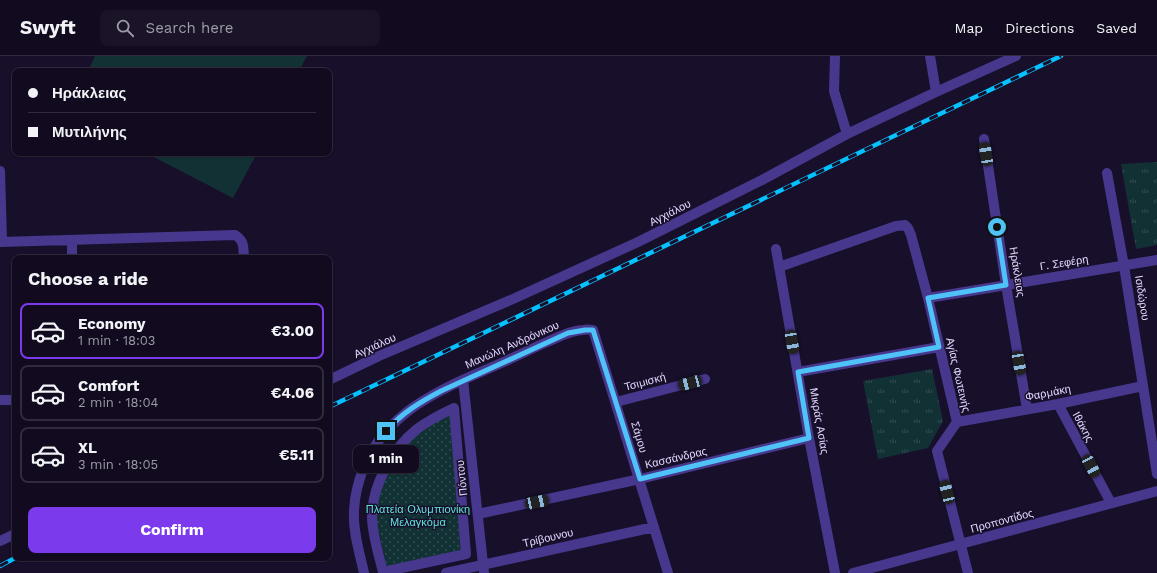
<!DOCTYPE html>
<html lang="en">
<head>
<meta charset="utf-8">
<style>
  :root { --surface:#120b20; --page:#1b1429; --text:#f1f3f6; --muted:#9c9ba5; --line:#312b3e; --accent:#7c3aed }
  body { margin:0; font-family:"Work Sans",sans-serif; background:var(--page); color:var(--text); height:100vh; display:flex; flex-direction:column; font-size:15px; white-space:nowrap }
  * { box-sizing:border-box; margin:0 }
  p { font-size:13px; color:var(--muted) }
  .icon { flex:none; width:22px; height:22px; fill:none; stroke:currentColor; stroke-width:2; stroke-linecap:round; stroke-linejoin:round }
  .map { position:relative; flex:1; overflow:hidden }
  .panel { position:absolute; left:12px; top:199px; width:320px; height:306px; display:flex; flex-direction:column; background:var(--surface); border-radius:8px; box-shadow:0 1px 3px #0004,0 0 0 1px var(--line) }
  .panel>* { flex:none }
  .top-card { position:absolute; left:12px; top:12px; width:320px; height:88px; border-radius:8px; box-shadow:0 1px 3px #0004,0 0 0 1px var(--line); display:grid; align-content:center; height:88px; padding:0 16px; background:var(--surface) }
  .end { position:absolute; width:18px; height:18px; margin:-9px; border:5px solid #4fc3f7; background:#111; box-shadow:0 0 0 2px #111 }
  .from { border-radius:50% }
  .bubble { position:absolute; height:28px; border-radius:8px; background:var(--surface); box-shadow:0 1px 3px #0004,0 0 0 1px var(--line); font-size:13px; font-weight:700; line-height:28px; text-align:center }
  .car { position:absolute; width:12px; height:24px; margin:-12px -6px; border-radius:5px; box-shadow:0 0 3px 1px #0007; background:linear-gradient(#222 24%,#8ab4d8 0 40%,#222 0 76%,#8ab4d8 0 86%,#222 0) }
  .top-card b { display:flex; align-items:center; gap:14px; height:38px; font-size:15px }
  .top-card b+b { border-top:1px solid var(--line) }
  .top-card i { width:10px; height:10px; background:var(--text) }
  ul { padding:0; list-style:none }
  li { display:flex; align-items:center; gap:12px; height:56px; margin:0 8px 6px; padding:0 8px; border:2px solid var(--line); border-radius:8px }
  li div { flex:1 }
  li b { display:block; font-size:15px }
  li em { font-style:normal; font-weight:700 }
  li.on { border-color:var(--accent) }
  li>.icon { width:36px; height:36px; stroke-width:1.5 }
  h2 { padding:0 16px; font-size:18px; line-height:48px }
  .action { display:flex; gap:8px; margin-top:auto; padding:8px 16px }
  .action a { flex:1; height:46px; border-radius:8px; background:var(--accent); color:#fff; font-size:16px; font-weight:700; line-height:46px; text-align:center }
  header { display:flex; align-items:center; gap:24px; box-sizing:border-box; height:56px; padding:0 20px; background:var(--surface); border-bottom:1px solid var(--line) }
  header strong { font-size:19px }
  nav { display:flex; gap:22px; margin-inline-start:auto; font-size:14px }
  .search { width:280px; height:36px; background:var(--page); display:flex; align-items:center; gap:10px; box-sizing:border-box; padding:0 14px; border-radius:8px; color:var(--muted); font-size:15px }
  .map>svg:first-child { display:block }
  .grass { fill:url(#grass-tufts) }
  .park { fill:url(#park-dots) }
  .pitch { fill:#123135 }
  .lines { fill:none; stroke-linecap:round; stroke-linejoin:round }
  .pedestrian { stroke:#48388d; stroke-width:10 }
  .minor { stroke:#48388d; stroke-width:10 }
  .tertiary { stroke:#48388d; stroke-width:10 }
  .rail-casing { stroke:#05c1ff; stroke-width:4.5 }
  .rail { stroke:#180f2b; stroke-width:3; stroke-dasharray:9; stroke-linecap:butt }
  .route { stroke:#4fc3f7; stroke-width:5 }
  .labels { text-anchor:middle; dominant-baseline:central; stroke-width:3; stroke-linejoin:round; paint-order:stroke }
  .street-label { font-size:11px; fill:#e3d9ff; stroke:#180f2b }
  .park-label { font-size:11px; fill:#5de7d9; stroke:#180f2b }
</style>
</head>
<body>
<header>
<strong>Swyft</strong>
<div class="search"><svg class="icon" aria-label="search" viewBox="0 0 24 24"><circle cx="10" cy="10" r="6"/><path d="M15 15l6 6"/></svg>Search here</div>
<nav><a>Map</a><a>Directions</a><a>Saved</a></nav>
</header>
<div class="map">
<svg width="1157" height="517" viewBox="0 0 1157 517">
  <defs>
    <pattern id="grass-tufts" width="24" height="20" patternUnits="userSpaceOnUse"><rect width="24" height="20" fill="#123135"/><path d="M3 7l-1-3M5 7V3M7 7l1-3M15 17l-1-3M17 17v-4M19 17l1-3" fill="none" stroke="#344e53"/></pattern>
    <pattern id="park-dots" width="8" height="8" patternUnits="userSpaceOnUse"><rect width="8" height="8" fill="#123135"/><path d="M2 2h.1M6 6h.1" fill="none" stroke="#344e53" stroke-width="1.8" stroke-linecap="round"/></pattern>
  </defs>
  <rect width="100%" height="100%" fill="#180f2b"/>
  <path class="grass" d="M1157,106V189L1136,193L1121,108Z
    M932,313L943,365L928,392L878,403L863,325Z"/>
  <path class="park" d="M452,356L464,496L387,512L377,468L376,454L381,433L394,405L415,379Z"/>
  <path class="pitch" d="M95,0H307L299,15H88Z
    M146,97H257L233,142Z"/>
  <g class="lines">
    <path class="pedestrian" d="M454,352L466,498L383,516C379,500 372,477 372,461C372,430 392,393 417,373C428,365 441,358 454,352Z"/>
    <path class="minor" d="M835,0L834,35L847,78
      M930,0L936,36
      M984,83L1006,229L1027,353
      M0,115L2,186
      M1107,117L1124,210L1157,418
      M72,184V202
      M0,186L235,179C245,185 243,192 244,202
      M776,193L809,382L835,517
      M779,211L896,170L905,169L908,172L911,179L928,242L957,366L937,395L968,517
      M928,242L1157,204
      M798,316L939,291
      M329,324L379,300L513,243L638,186L762,124L847,78L936,36L1016,0
      M463,324L484,517
      M0,344H15
      M616,346L705,323
      M1058,348L1111,447
      M957,366L1058,348L1143,330
      M478,458L640,423L809,382
      M0,485L15,478
      M364,517C360,498 353,477 354,457C354,442 358,427 363,413C388,351 449,330 506,305C519,299 533,292 547,286C559,281 571,274 584,274C587,273 590,274 593,274L668,517
      M446,517L654,471"/>
    <path class="tertiary" d="M853,517L1157,435"/>
    <defs>
      <path id="rail" d="M329,351L1061,0
        M0,510L15,502"/>
    </defs>
    <use href="#rail" class="rail-casing"/>
    <use href="#rail" class="rail"/>
  </g>
  <g class="lines">
    <path class="route" d="M386,375C402,357 420,346 441,335L568,277L585,274H593L640,423L809,382L798,316L939,291L928,242L1006,229L997,171"/>
  </g>
  <g class="labels">
    <g class="street-label">
      <text transform="translate(670 157) rotate(-27)">Αγχιάλου</text>
      <text transform="translate(1064 207) rotate(-9)">Γ. Σεφέρη</text>
      <text transform="translate(1017 216) rotate(81)">Ηράκλειας</text>
      <text transform="translate(1142 242) rotate(81)">Ισιδώρου</text>
      <text transform="translate(512 289) rotate(-24)">Μανώλη Ανδρόνικου</text>
      <text transform="translate(375 290) rotate(-24)">Αγχιάλου</text>
      <text transform="translate(958 319) rotate(77)">Αγίας Φωτεινής</text>
      <text transform="translate(645 326) rotate(-15)">Τσιμισκή</text>
      <text transform="translate(1048 337) rotate(-11)">Φαρμάκη</text>
      <text transform="translate(819 365) rotate(80)">Μικράς Ασίας</text>
      <text transform="translate(1083 371) rotate(62)">Ιθάκης</text>
      <text transform="translate(639 381) rotate(73)">Σάμου</text>
      <text transform="translate(676 402) rotate(-13)">Κασσάνδρας</text>
      <text transform="translate(462 422) rotate(-96)">Πόντου</text>
      <text transform="translate(1002 465) rotate(-15)">Προποντίδος</text>
      <text transform="translate(548 482) rotate(-13)">Τρίβουνου</text>
    </g>
    <g class="park-label">
      <text x="418" y="453">Πλατεία Ολυμπιονίκη<tspan x="418" dy="13">Μελαγκόμα</tspan></text>
    </g>
  </g>
</svg>
<i class="end from" style="left:997px;top:171px"></i>
<i class="end" style="left:386px;top:375px"></i>
<div class="bubble" style="left:353px;top:389px;width:66px">1 min</div>
<i class="car" style="left:986px;top:98px;rotate:351deg"></i>
<i class="car" style="left:792px;top:286px;rotate:170deg"></i>
<i class="car" style="left:1019px;top:307px;rotate:170deg"></i>
<i class="car" style="left:690px;top:327px;rotate:255deg"></i>
<i class="car" style="left:1091px;top:410px;rotate:152deg"></i>
<i class="car" style="left:947px;top:436px;rotate:346deg"></i>
<i class="car" style="left:537px;top:446px;rotate:78deg"></i>
<div class="top-card">
<b><i class="from"></i>Ηράκλειας</b>
<b><i></i>Μυτιλήνης</b>
</div>
<section class="panel">
<h2>Choose a ride</h2>
<ul>
<li class="on"><svg class="icon" aria-label="car" viewBox="0 0 24 24"><path d="M5 17H2v-5l4-1 3-4h7l3 4 3 1v5h-3M9 17h6M6 11h13"/><circle cx="7" cy="17" r="2"/><circle cx="17" cy="17" r="2"/></svg><div><b>Economy</b><p>1 min · 18:03</p></div><em>€3.00</em></li>
<li><svg class="icon" aria-label="car" viewBox="0 0 24 24"><path d="M5 17H2v-5l4-1 3-4h7l3 4 3 1v5h-3M9 17h6M6 11h13"/><circle cx="7" cy="17" r="2"/><circle cx="17" cy="17" r="2"/></svg><div><b>Comfort</b><p>2 min · 18:04</p></div><em>€4.06</em></li>
<li><svg class="icon" aria-label="car" viewBox="0 0 24 24"><path d="M5 17H2v-5l4-1 3-4h7l3 4 3 1v5h-3M9 17h6M6 11h13"/><circle cx="7" cy="17" r="2"/><circle cx="17" cy="17" r="2"/></svg><div><b>XL</b><p>3 min · 18:05</p></div><em>€5.11</em></li>
</ul>
<div class="action"><a>Confirm</a></div>
</section>
</div>
</body>
</html>
